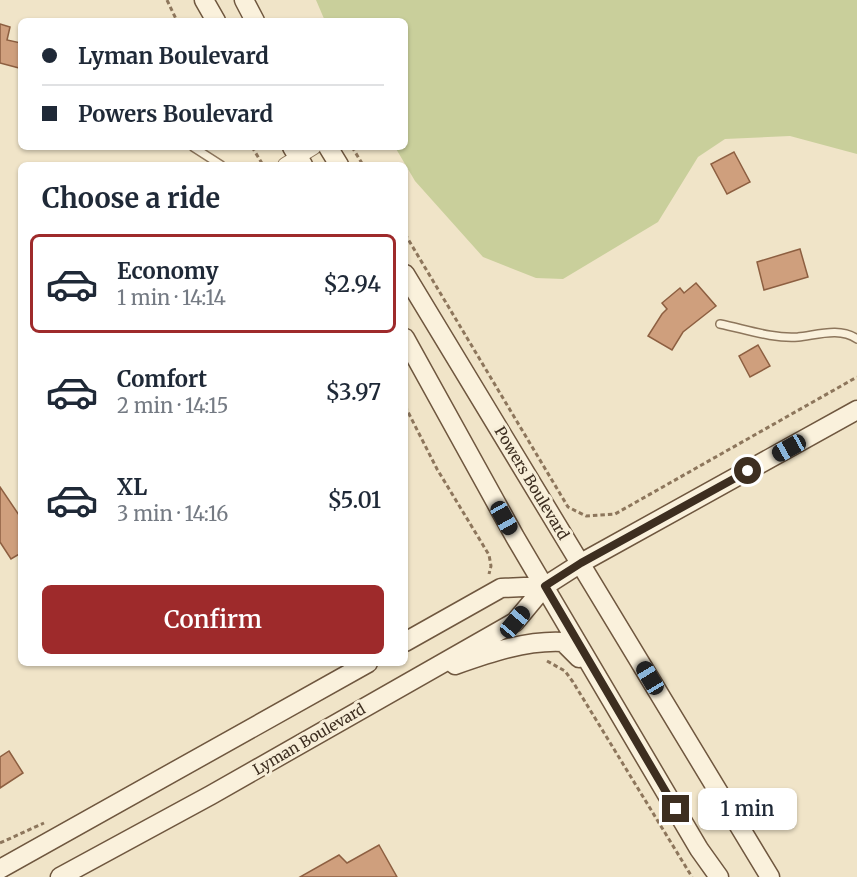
<!DOCTYPE html>
<html lang="en">
<head>
<meta charset="utf-8">
<style>
  :root { --surface:#fff; --page:#f6f6f7; --text:#1f2937; --muted:#747a83; --line:#e0e1e3; --accent:#9e2a2b }
  body { margin:0; font-family:Merriweather,serif; background:var(--page); color:var(--text); height:100vh; display:flex; flex-direction:column; font-size:22px; white-space:nowrap }
  * { box-sizing:border-box; margin:0 }
  p { font-size:20px; color:var(--muted) }
  .icon { flex:none; width:33px; height:33px; fill:none; stroke:currentColor; stroke-width:2; stroke-linecap:round; stroke-linejoin:round }
  .map { position:relative; flex:1; overflow:hidden }
  .details { position:absolute; left:18px; top:162px; width:390px; height:504px; display:flex; flex-direction:column; background:var(--surface); border-radius:9px; box-shadow:0 2px 4px #0004 }
  .details>* { flex:none }
  .top-card { position:absolute; left:18px; top:18px; width:390px; height:132px; border-radius:9px; box-shadow:0 2px 4px #0004; display:grid; align-content:center; height:132px; padding:0 24px; background:var(--surface) }
  .end { position:absolute; width:27px; height:27px; margin:-14px; border:8px solid #3d2e20; background:#fff; box-shadow:0 0 0 3px #fff }
  .from { border-radius:50% }
  .bubble { position:absolute; height:42px; border-radius:9px; background:var(--surface); box-shadow:0 2px 4px #0004; font-size:20px; font-weight:600; line-height:42px; text-align:center }
  .car { position:absolute; width:18px; height:36px; margin:-18px -9px; border-radius:8px; box-shadow:0 0 4px 2px #0007; background:linear-gradient(#222 24%,#8ab4d8 0 40%,#222 0 76%,#8ab4d8 0 86%,#222 0) }
  .top-card b { display:flex; align-items:center; gap:21px; height:57px; font-size:22px }
  .top-card b+b { border-top:2px solid var(--line) }
  .top-card i { width:15px; height:15px; background:var(--text) }
  ul { padding:0; list-style:none }
  li { display:flex; align-items:center; gap:18px; height:99px; margin:0 12px 9px; padding:0 12px; border:3px solid transparent; border-radius:9px }
  li div { flex:1 }
  li b { display:block; font-size:22px }
  li em { font-style:normal; font-weight:600 }
  li.on { border-color:var(--accent) }
  li>.icon { width:54px; height:54px; stroke-width:1.5 }
  h2 { padding:0 24px; font-size:27px; line-height:72px }
  .primary-button { display:flex; gap:12px; margin-top:auto; padding:12px 24px }
  .primary-button a { flex:1; height:69px; border-radius:9px; background:var(--accent); color:#fff; font-size:24px; font-weight:600; line-height:69px; text-align:center }
  .map>svg:first-child { display:block }
  .green { fill:#c9cf9b }
  .building { fill:#cf9f7d; stroke:#8d5f41; stroke-width:1.5 }
  .lines { fill:none; stroke-linecap:round; stroke-linejoin:round }
  .lane-casing { stroke:#8d765c; stroke-width:10 }
  .street-casing { stroke:#8d765c; stroke-width:16 }
  .secondary-casing { stroke:#6f573f; stroke-width:21 }
  .path { stroke:#8d765c; stroke-width:3; stroke-dasharray:4.5 3; stroke-linecap:butt }
  .lane { stroke:#faf1dc; stroke-width:7 }
  .street { stroke:#faf1dc; stroke-width:14 }
  .secondary { stroke:#faf1dc; stroke-width:18 }
  .route { stroke:#3d2e20; stroke-width:8 }
  .labels { text-anchor:middle; dominant-baseline:central; stroke-width:6; stroke-linejoin:round; paint-order:stroke }
  .street-label { font-size:15px; fill:#3d2e20; stroke:#f7eed8 }
</style>
</head>
<body>
<div class="map">
<svg width="857" height="877" viewBox="0 0 857 877">
  <rect width="100%" height="100%" fill="#f0e4c8"/>
  <path class="green" d="M316,0H857V154L790,136L725,139L698,157L658,222L563,279L536,278L483,257L415,181L395,147H405V21H325Z"/>
  <path class="building" d="M0,24L10,27L7,40L21,43L19,68L0,63Z
    M734,152L750,182L727,194L711,164Z
    M800,249L808,277L764,290L757,262Z
    M696,283L716,306L683,332L672,350L648,336L662,314L667,309L662,303L680,288L684,293Z
    M758,345L770,366L750,377L739,356Z
    M0,487L21,518V553L11,559L0,542Z
    M9,751L23,773L0,788V757Z
    M379,845L397,877H300L339,855L347,863Z"/>
  <g class="lines">
    <defs>
      <path id="lane" d="M193,147L221,165
        M720,324C745,329 773,339 798,337C817,335 840,327 857,339"/>
      <path id="street" d="M285,165L314,147"/>
      <path id="secondary" d="M204,0L216,21
        M244,0L255,21
        M292,147L303,165
        M328,147L339,165
        M405,274L770,877
        M405,338L515,537L699,849L719,877
        M405,642L501,588L545,586
        M455,665C489,653 526,640 563,642L579,658
        M0,869L368,663
        M60,877L211,795L515,622L545,586L581,563L857,410"/>
    </defs>
    <use href="#lane" class="lane-casing"/>
    <use href="#street" class="street-casing"/>
    <use href="#secondary" class="secondary-casing"/>
    <path class="path" d="M167,0L177,21
      M252,147L263,165
      M352,147L363,165
      M405,234L568,507L586,516L615,514L857,377
      M405,406L437,469L489,555L491,566L489,574
      M547,661L565,671L573,682L692,877
      M0,843L44,823"/>
    <use href="#lane" class="lane"/>
    <use href="#street" class="street"/>
    <use href="#secondary" class="secondary"/>
  </g>
  <g class="lines">
    <path class="route" d="M676,809L545,586L581,563L748,471"/>
  </g>
  <g class="labels">
    <g class="street-label">
      <text transform="translate(532 483) rotate(59)">Powers Boulevard</text>
      <text transform="translate(309 739) rotate(-30)">Lyman Boulevard</text>
    </g>
  </g>
</svg>
<i class="end from" style="left:748px;top:471px"></i>
<i class="end" style="left:676px;top:809px"></i>
<div class="bubble" style="left:698px;top:788px;width:99px">1 min</div>
<i class="car" style="left:789px;top:448px;rotate:241deg"></i>
<i class="car" style="left:504px;top:518px;rotate:151deg"></i>
<i class="car" style="left:515px;top:622px;rotate:40deg"></i>
<i class="car" style="left:650px;top:678px;rotate:329deg"></i>
<div class="top-card">
<b><i class="from"></i>Lyman Boulevard</b>
<b><i></i>Powers Boulevard</b>
</div>
<section class="details">
<h2>Choose a ride</h2>
<ul>
<li class="on"><svg class="icon" aria-label="car" viewBox="0 0 24 24"><path d="M5 17H2v-5l4-1 3-4h7l3 4 3 1v5h-3M9 17h6M6 11h13"/><circle cx="7" cy="17" r="2"/><circle cx="17" cy="17" r="2"/></svg><div><b>Economy</b><p>1 min · 14:14</p></div><em>$2.94</em></li>
<li><svg class="icon" aria-label="car" viewBox="0 0 24 24"><path d="M5 17H2v-5l4-1 3-4h7l3 4 3 1v5h-3M9 17h6M6 11h13"/><circle cx="7" cy="17" r="2"/><circle cx="17" cy="17" r="2"/></svg><div><b>Comfort</b><p>2 min · 14:15</p></div><em>$3.97</em></li>
<li><svg class="icon" aria-label="car" viewBox="0 0 24 24"><path d="M5 17H2v-5l4-1 3-4h7l3 4 3 1v5h-3M9 17h6M6 11h13"/><circle cx="7" cy="17" r="2"/><circle cx="17" cy="17" r="2"/></svg><div><b>XL</b><p>3 min · 14:16</p></div><em>$5.01</em></li>
</ul>
<div class="primary-button"><a>Confirm</a></div>
</section>
</div>
</body>
</html>
